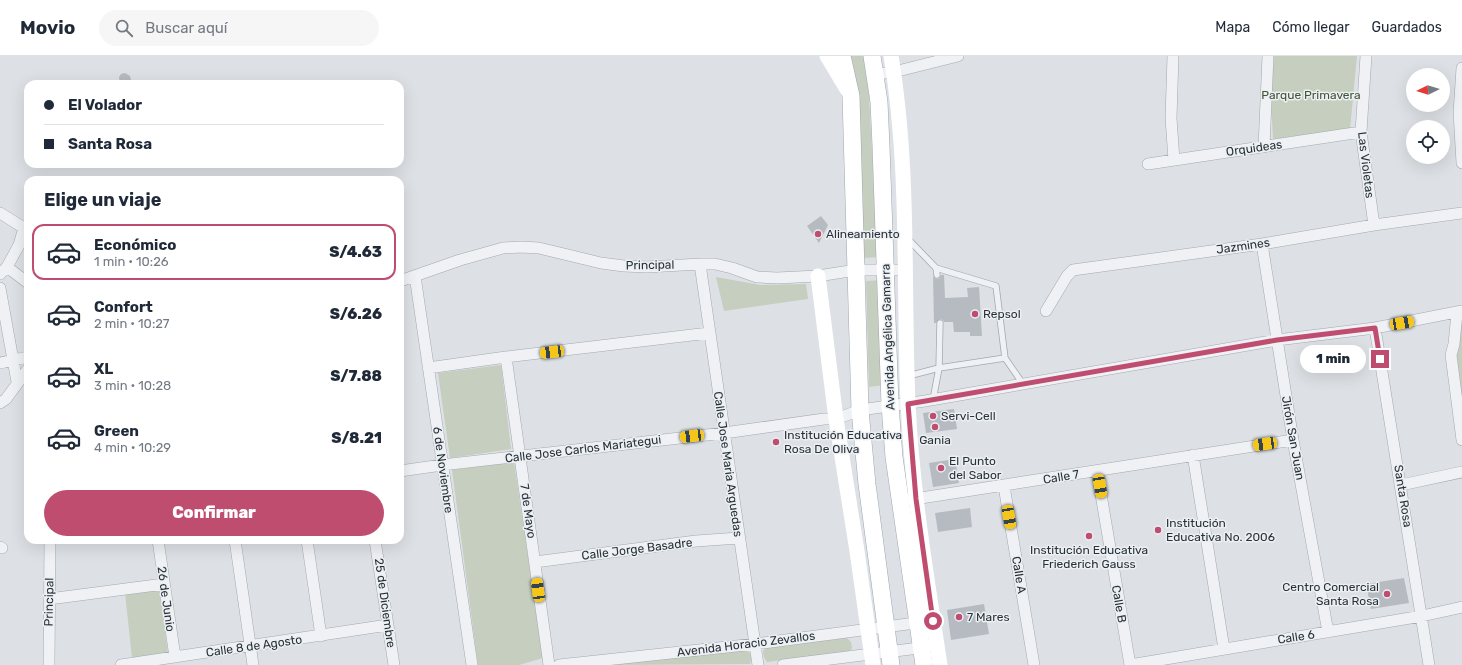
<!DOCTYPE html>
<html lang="es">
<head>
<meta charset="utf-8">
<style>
  :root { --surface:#fff; --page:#f6f6f7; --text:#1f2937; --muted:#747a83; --line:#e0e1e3; --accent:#bf4d70 }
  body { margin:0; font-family:Rubik,sans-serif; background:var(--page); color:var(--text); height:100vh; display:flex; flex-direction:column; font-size:15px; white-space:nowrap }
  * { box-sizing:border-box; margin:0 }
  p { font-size:13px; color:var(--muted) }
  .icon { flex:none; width:22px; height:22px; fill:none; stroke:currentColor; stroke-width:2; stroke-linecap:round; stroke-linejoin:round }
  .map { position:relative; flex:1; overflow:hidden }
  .details { position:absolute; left:24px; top:120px; width:380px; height:368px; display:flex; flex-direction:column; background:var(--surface); border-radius:12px; box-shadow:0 4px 16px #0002 }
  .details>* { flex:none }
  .hud { position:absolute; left:24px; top:24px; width:380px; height:88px; border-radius:12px; box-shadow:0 4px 16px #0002; display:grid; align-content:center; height:88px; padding:0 20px; background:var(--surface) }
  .needle { width:26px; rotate:265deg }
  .tools { position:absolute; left:1406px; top:12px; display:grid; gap:8px }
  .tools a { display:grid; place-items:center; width:44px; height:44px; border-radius:50%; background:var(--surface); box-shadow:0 4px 16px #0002; font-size:20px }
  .end { position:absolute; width:18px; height:18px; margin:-9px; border:5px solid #bf4d70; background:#fff; box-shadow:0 0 0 2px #fff }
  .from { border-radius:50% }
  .bubble { position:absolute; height:28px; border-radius:14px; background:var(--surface); box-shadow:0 4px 16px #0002; font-size:13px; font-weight:800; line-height:28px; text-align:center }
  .car { position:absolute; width:12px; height:24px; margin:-12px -6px; border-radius:5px; box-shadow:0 0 3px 1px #0007; background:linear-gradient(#f5c518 24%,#345 0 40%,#f5c518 0 76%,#345 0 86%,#f5c518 0) }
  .hud b { display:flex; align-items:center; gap:14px; height:38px; font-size:15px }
  .hud b+b { border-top:1px solid var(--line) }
  .hud i { width:10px; height:10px; background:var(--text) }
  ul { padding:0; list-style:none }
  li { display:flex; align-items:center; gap:12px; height:56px; margin:0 8px 6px; padding:0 12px; border:2px solid transparent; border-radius:12px }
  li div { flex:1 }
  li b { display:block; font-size:15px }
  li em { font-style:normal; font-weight:800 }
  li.on { border-color:var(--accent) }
  li>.icon { width:36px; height:36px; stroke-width:1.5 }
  h2 { padding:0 20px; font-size:18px; line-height:48px }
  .action { display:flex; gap:8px; margin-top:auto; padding:8px 20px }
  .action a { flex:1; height:46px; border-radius:24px; background:var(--accent); color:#fff; font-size:16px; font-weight:800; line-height:46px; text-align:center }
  header { display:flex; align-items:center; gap:24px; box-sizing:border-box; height:56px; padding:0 20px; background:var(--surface); border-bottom:1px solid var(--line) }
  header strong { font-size:19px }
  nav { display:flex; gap:22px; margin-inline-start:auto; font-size:14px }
  .search { width:280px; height:36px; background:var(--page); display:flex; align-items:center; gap:10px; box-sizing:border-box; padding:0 14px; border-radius:22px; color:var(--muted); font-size:15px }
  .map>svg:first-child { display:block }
  .green { fill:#c5cebf }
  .building { fill:#b5bbc1 }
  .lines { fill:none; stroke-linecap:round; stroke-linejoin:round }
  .lane-casing { stroke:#a3a9ae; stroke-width:7 }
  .street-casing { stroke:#a3a9ae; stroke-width:12 }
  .primary-casing { stroke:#9da7af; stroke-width:18 }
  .lane { stroke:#eff1f4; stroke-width:5.5 }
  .street { stroke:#eff1f4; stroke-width:11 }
  .secondary { stroke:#fff; stroke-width:15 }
  .primary { stroke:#fff; stroke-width:17 }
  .route { stroke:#bf4d70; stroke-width:5 }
  .poi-dot { fill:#bf4d70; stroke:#ecf0f3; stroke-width:1.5 }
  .labels { text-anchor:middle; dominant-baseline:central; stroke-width:3; stroke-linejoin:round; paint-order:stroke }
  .park-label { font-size:12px; fill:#415437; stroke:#ecf0f3 }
  .street-label { font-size:12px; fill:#28313a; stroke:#ecf0f3 }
  .poi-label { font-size:12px; fill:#28313a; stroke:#ecf0f3; text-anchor:start }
</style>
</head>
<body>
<header>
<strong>Movio</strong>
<div class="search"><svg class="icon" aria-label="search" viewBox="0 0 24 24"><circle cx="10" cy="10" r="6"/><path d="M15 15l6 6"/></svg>Buscar aquí</div>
<nav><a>Mapa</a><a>Cómo llegar</a><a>Guardados</a></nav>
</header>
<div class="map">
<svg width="1462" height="609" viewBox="0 0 1462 609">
  <rect width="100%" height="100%" fill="#dde1e5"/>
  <path class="green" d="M849,0H865L868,23L878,201L864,202Z
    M1274,0H1357L1350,73L1273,83L1271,45Z
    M716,221L760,229L806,228L808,243L724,255Z
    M882,224L885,329L869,331L866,225Z
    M1462,260V344L1454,311Z
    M501,309L511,393L450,402L438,317Z
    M514,406L543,602L519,609H478L452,414Z
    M159,533L168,598L132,602L125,537Z
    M847,582L851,586L852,592L849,596L767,606L764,601L763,595L767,591Z
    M747,593C751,598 752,602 750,608L606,609Z"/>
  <path class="building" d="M125,17L130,20L131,24L130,28H120L119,21L121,18Z
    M821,160L828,169L819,187L807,170Z
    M933,219L934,222L937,223L940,222L941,219H944L945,242L968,241L967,232L979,231L982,280H970V276H954L953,266H944L943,264L940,263L936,267H934Z
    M954,353L957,373L926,377L923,357Z
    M955,403L959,427L933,431L929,407Z
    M970,452L972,471L938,476L935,457Z
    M1404,522L1409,547L1371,553L1366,528Z
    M984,548L989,578L951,584L947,554Z"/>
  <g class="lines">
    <defs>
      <path id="lane" d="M908,183L936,212L937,219
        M936,212L996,230L1005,302
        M908,320L939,312L940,267
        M933,344L939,312L1005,302L1023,328"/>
      <path id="street" d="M1173,0L1171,62L1174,104
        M1366,0L1361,76L1374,169
        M1462,12L1459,56L1462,107
        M876,18L894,16L958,0
        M1264,91L1268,0
        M1148,108L1361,76
        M0,157L24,172L19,189L7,211L0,218
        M1262,188L1293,384L1328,576
        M700,208L758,609
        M7,211L28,227
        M415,220L472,609
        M400,225L460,204L503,192L521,191L539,192L601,207L624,210L647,211L700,208H715L732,212L757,221L777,222L818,220L856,214H906
        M0,232L17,326
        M1046,255L1067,220L1073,214L1262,188L1374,169L1462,157
        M1457,257L1454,288L1451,299L1462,384
        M1375,272L1429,609
        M506,301L549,609
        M0,307L28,301
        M428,312L506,301L709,277
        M0,347L6,343L28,313
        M1193,399L1224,593
        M400,415L442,409L724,377L824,363H836L860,354L925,345L1277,284L1375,272L1462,255
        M1097,415L1130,609
        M1401,429L1462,416
        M1004,430L1034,609
        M908,444C1037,425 1165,403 1293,384
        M158,484L175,601
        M235,484L253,609
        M307,484L321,580
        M375,484L394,609
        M0,491L2,492
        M535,506L696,485L739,482
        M49,543L164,528
        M49,609L50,484
        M121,609L388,569
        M559,609L755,588L923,566
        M783,609L927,591
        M1130,609L1422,560L1462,551"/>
      <path id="primary" d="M842,0L851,40L860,354L867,428L891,609
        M872,0L879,46L881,90L890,349L894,401L924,609"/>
    </defs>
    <use href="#lane" class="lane-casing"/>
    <use href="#street" class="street-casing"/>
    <use href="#primary" class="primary-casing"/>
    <use href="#lane" class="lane"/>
    <use href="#street" class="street"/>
    <path class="secondary" d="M827,0L848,35
      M891,0C910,114 903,231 908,347C912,435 927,522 940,609
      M818,220L836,363L857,495L873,609"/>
    <use href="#primary" class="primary"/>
  </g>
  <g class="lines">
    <path class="route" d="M933,565L916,443L908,348L1277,284L1375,272L1380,303"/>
  </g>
  <g class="poi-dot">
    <circle cx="818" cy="178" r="4"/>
    <circle cx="975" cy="258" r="4"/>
    <circle cx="933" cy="360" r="4"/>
    <circle cx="935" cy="371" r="4"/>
    <circle cx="776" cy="386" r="4"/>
    <circle cx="941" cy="412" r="4"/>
    <circle cx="1158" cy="474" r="4"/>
    <circle cx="1089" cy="480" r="4"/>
    <circle cx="1387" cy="538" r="4"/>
    <circle cx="959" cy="561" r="4"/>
  </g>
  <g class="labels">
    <g class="park-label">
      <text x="1311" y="39">Parque Primavera</text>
    </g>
    <g class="street-label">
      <text transform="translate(1254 92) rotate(-8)">Orquideas</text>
      <text transform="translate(1366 109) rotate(83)">Las Violetas</text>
      <text transform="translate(1243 190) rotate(-8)">Jazmines</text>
      <text transform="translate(650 209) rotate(-1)">Principal</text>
      <text transform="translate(888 281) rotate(-92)">Avenida Angélica Gamarra</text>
      <text transform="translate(1293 382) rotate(80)">Jirón San Juan</text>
      <text transform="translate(583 393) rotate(-7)">Calle Jose Carlos Mariategui</text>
      <text transform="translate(728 408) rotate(82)">Calle Jose Maria Arguedas</text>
      <text transform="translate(443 414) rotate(82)">6 de Noviembre</text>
      <text transform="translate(1061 421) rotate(-9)">Calle 7</text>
      <text transform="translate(1403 440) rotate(81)">Santa Rosa</text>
      <text transform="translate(528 455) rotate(82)">7 de Mayo</text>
      <text transform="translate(637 493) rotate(-7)">Calle Jorge Basadre</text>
      <text transform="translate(1019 519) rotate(81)">Calle A</text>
      <text transform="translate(166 543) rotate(82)">26 de Junio</text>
      <text transform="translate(49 546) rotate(-89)">Principal</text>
      <text transform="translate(385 547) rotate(82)">25 de Diciembre</text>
      <text transform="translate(1119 548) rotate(80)">Calle B</text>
      <text transform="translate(1296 581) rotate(-9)">Calle 6</text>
      <text transform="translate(746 588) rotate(-7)">Avenida Horacio Zevallos</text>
      <text transform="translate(254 590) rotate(-8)">Calle 8 de Agosto</text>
    </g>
    <g class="poi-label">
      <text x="826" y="178">Alineamiento</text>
      <text x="983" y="258">Repsol</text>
      <text x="941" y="360">Servi-Cell</text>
      <text x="784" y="379">Institución Educativa<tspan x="784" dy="14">Rosa De Oliva</tspan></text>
      <text x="935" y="384" text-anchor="middle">Gania</text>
      <text x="949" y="405">El Punto<tspan x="949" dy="14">del Sabor</tspan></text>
      <text x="1166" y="467">Institución<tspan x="1166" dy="14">Educativa No. 2006</tspan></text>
      <text x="1089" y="494" text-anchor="middle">Institución Educativa<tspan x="1089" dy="14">Friederich Gauss</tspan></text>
      <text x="1379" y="531" text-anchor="end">Centro Comercial<tspan x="1379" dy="14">Santa Rosa</tspan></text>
      <text x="967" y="561">7 Mares</text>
    </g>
  </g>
</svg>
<div class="tools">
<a><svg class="needle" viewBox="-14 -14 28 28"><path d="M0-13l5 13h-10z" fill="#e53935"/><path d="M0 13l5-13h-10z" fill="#747a83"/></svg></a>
<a><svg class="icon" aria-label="locate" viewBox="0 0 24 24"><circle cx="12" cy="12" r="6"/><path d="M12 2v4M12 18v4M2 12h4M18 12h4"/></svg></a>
</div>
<i class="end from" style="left:933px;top:565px"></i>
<i class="end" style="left:1380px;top:303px"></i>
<div class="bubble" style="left:1300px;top:289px;width:66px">1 min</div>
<i class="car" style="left:1402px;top:267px;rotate:80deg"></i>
<i class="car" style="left:552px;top:296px;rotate:263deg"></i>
<i class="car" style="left:692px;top:380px;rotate:263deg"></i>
<i class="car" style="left:1265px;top:388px;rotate:262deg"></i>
<i class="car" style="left:1100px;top:430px;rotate:170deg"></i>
<i class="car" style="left:1009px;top:461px;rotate:170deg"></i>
<i class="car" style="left:538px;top:534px;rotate:352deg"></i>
<div class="hud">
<b><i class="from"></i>El Volador</b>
<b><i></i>Santa Rosa</b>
</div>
<section class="details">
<h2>Elige un viaje</h2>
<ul>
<li class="on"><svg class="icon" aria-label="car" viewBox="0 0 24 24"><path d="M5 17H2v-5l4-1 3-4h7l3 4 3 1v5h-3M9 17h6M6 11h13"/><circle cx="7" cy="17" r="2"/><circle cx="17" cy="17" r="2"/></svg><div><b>Económico</b><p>1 min · 10:26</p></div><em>S/4.63</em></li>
<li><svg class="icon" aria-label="car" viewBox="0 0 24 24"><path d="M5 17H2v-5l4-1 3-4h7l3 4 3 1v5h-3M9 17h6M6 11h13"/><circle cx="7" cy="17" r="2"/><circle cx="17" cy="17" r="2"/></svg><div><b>Confort</b><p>2 min · 10:27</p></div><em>S/6.26</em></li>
<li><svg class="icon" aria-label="car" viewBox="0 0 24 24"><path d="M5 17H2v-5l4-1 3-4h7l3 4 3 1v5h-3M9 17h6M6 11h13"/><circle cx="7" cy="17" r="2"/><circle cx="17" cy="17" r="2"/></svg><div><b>XL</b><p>3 min · 10:28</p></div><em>S/7.88</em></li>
<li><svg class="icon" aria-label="car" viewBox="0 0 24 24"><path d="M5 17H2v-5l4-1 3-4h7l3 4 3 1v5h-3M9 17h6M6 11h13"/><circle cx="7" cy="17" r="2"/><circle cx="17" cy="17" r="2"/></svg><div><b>Green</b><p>4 min · 10:29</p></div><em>S/8.21</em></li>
</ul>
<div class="action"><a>Confirmar</a></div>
</section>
</div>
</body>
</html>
